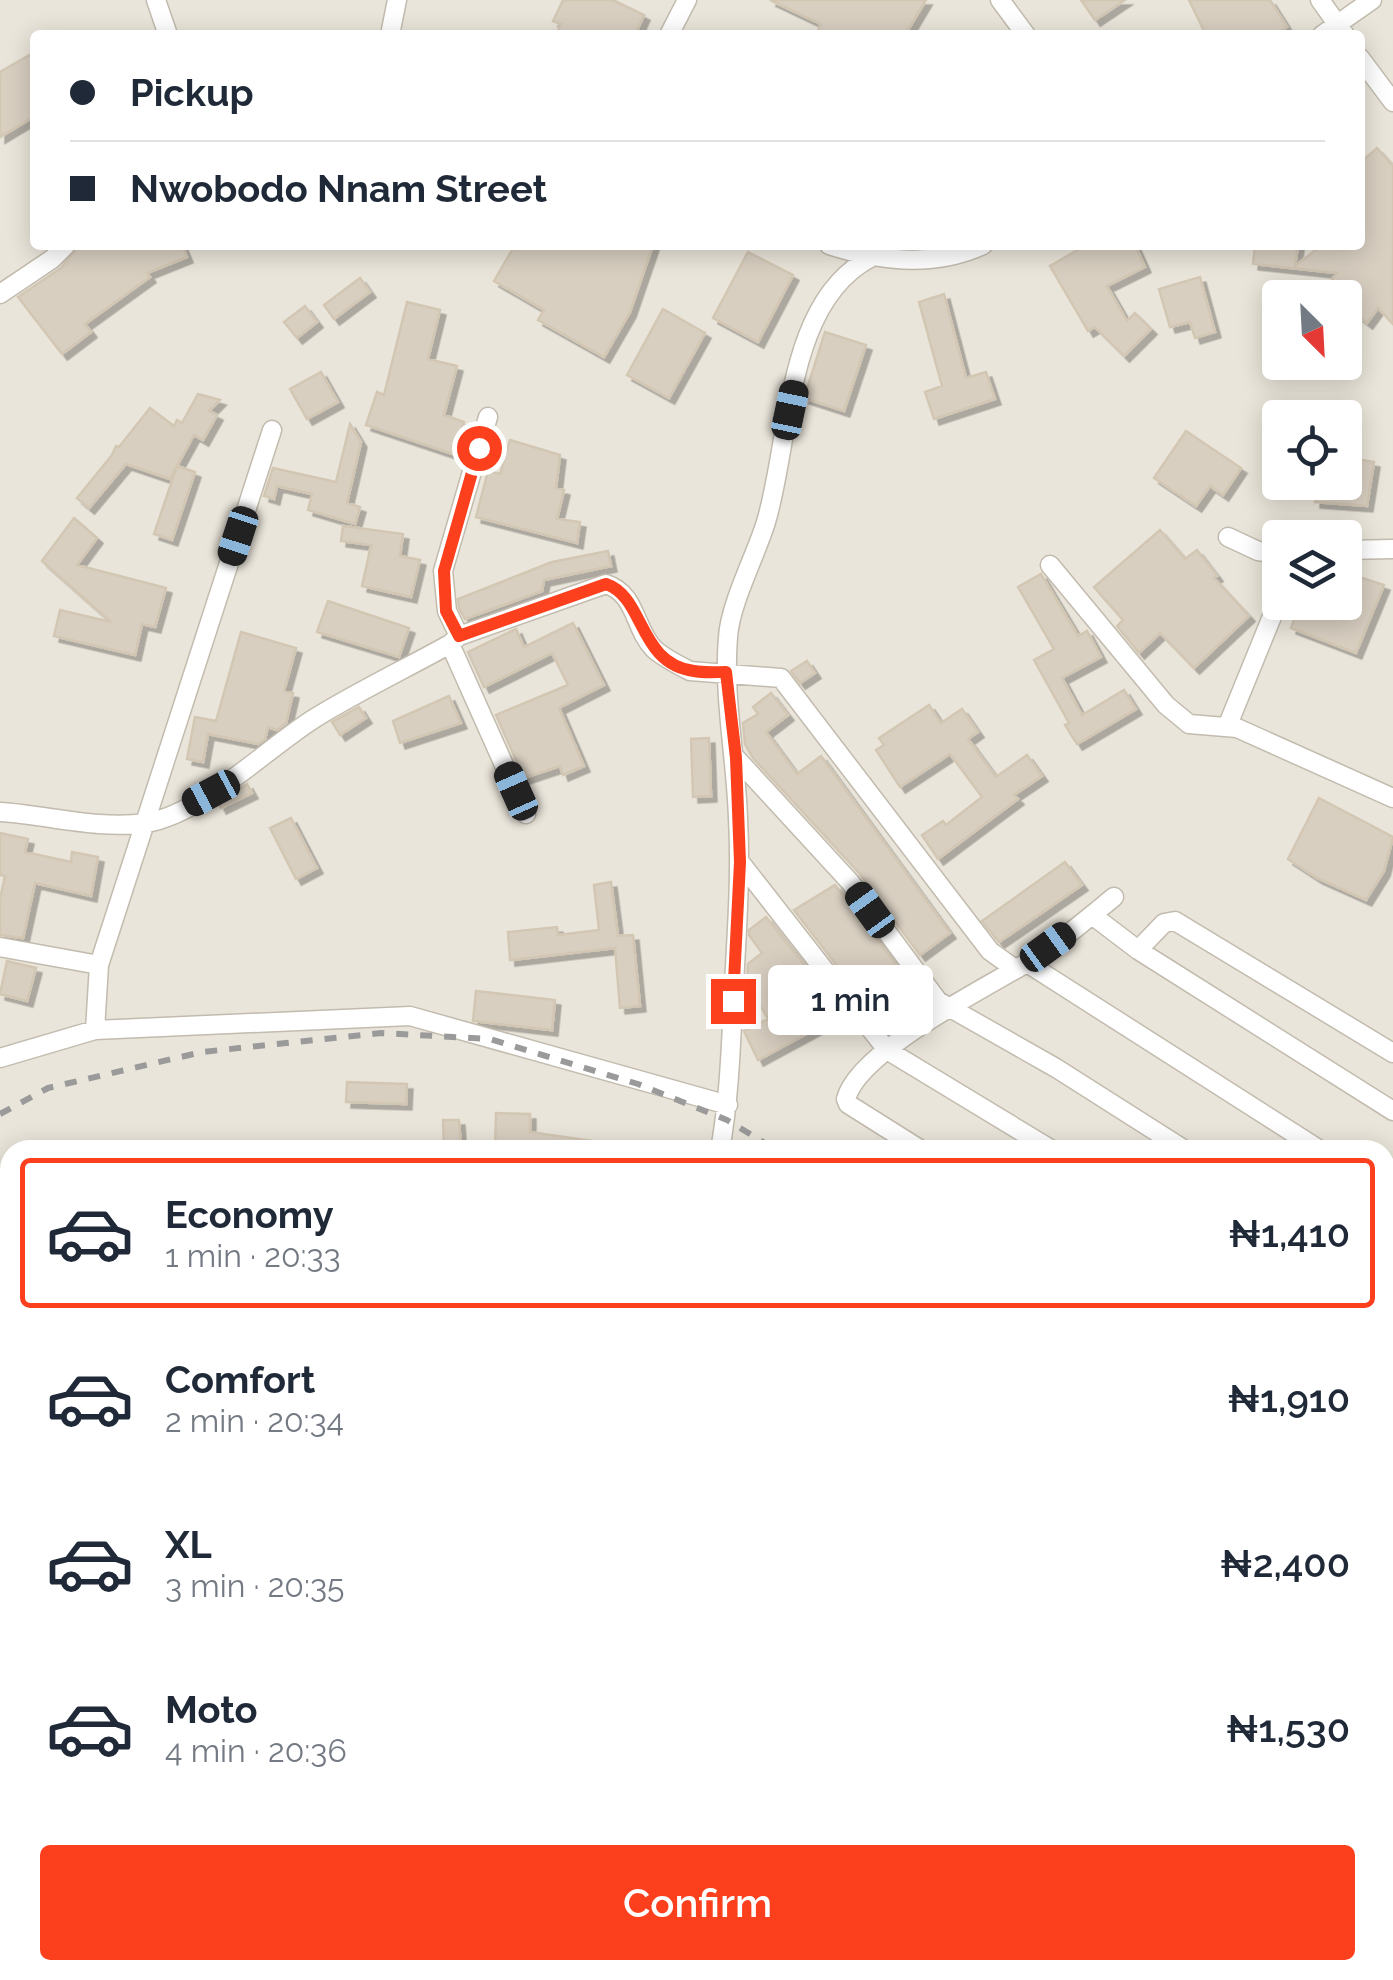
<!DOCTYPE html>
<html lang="en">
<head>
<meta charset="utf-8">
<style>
  :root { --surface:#fff; --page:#f6f6f7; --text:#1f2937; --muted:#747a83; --line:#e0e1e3; --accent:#fc3f1d }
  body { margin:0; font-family:Raleway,sans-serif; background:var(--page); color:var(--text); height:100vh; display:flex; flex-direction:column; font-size:38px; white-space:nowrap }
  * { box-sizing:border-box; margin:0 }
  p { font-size:32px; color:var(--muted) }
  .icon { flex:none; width:55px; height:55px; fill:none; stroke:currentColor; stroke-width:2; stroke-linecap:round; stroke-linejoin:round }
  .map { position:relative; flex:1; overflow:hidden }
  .details { position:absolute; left:0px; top:1140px; width:1395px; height:840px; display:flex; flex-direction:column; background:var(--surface); border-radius:30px 30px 0 0; box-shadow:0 5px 25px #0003 }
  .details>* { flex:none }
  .banner { position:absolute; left:30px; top:30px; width:1335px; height:220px; border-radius:10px; box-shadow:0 5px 25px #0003; display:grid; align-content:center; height:220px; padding:0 40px; background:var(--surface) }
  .needle { width:65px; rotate:156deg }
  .tools { position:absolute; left:1262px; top:280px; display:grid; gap:20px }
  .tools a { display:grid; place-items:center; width:100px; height:100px; border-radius:10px; background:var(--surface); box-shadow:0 5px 25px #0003; font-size:50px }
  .end { position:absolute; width:45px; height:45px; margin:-22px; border:12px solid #fc3f1d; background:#fff; box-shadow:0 0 0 5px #fff }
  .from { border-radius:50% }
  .bubble { position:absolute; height:70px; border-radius:10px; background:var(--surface); box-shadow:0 5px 25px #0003; font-size:32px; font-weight:600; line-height:70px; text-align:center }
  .car { position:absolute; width:30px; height:60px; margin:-30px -15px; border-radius:12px; box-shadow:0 0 8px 2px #0007; background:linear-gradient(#222 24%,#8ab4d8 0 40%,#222 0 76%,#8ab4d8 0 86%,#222 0) }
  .banner b { display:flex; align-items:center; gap:35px; height:95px; font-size:38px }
  .banner b+b { border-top:2px solid var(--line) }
  .banner i { width:25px; height:25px; background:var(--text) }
  ul { padding:18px 0 0; list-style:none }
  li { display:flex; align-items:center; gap:30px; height:150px; margin:0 20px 15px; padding:0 20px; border:5px solid transparent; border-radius:10px }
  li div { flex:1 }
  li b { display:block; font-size:38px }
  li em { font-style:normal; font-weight:600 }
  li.selected { border-color:var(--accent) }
  li>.icon { width:90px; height:90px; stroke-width:1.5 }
  .action { display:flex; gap:20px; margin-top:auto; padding:20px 40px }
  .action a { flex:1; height:115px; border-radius:10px; background:var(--accent); color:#fff; font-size:40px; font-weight:600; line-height:115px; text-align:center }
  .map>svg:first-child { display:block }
  .residential { fill:#eae5da; fill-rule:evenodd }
  .building { fill:#d8cfc1; stroke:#d3c7b4; stroke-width:2.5; filter:url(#shadow) }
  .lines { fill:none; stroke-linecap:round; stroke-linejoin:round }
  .street-casing { stroke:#c2bbae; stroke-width:21 }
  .street { stroke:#fff; stroke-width:18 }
  .rail { stroke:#9a9a9a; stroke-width:6; stroke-dasharray:12 12; stroke-linecap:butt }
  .route { stroke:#fc3f1d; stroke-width:12 }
</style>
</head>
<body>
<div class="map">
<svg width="1393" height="1980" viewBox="0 0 1393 1980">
  <defs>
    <filter id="shadow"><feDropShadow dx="5.5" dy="5.5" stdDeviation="0" flood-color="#0004"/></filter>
  </defs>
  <rect width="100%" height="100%" fill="#f6f3ec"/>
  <path class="residential" d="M0,0H1393V1980H0ZM35,35H1360V245H35ZM1280,298H1345V362H1280ZM1280,418H1345V482H1280ZM1280,538H1345V602H1280ZM10,1150H1385V1970H10Z"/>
  <path class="building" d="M563,0H613L644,15L635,35H556L561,24L553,21Z
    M770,0H926L905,35H816L821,24Z
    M1081,0H1125L1095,20Z
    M1189,0H1270L1287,27L1275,35H1206Z
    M35,52V116L0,137V72Z
    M1377,148L1393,166V324L1378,308L1367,323L1345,306V298H1334L1324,290L1337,273L1253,264L1255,245H1298L1295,266L1322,245H1360V163Z
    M79,245H182L187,257L147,273L150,277L85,324L91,332L62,354L18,297L61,268Z
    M515,245H653L630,312L604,357L538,320L544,310L494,281Z
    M1086,245H1135L1145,267L1107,286L1127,321L1135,313L1151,329L1124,356L1095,327L1088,331L1050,266Z
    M748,252L793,275L758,342L713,318Z
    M1200,277L1215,332L1195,338L1190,322L1170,327L1159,289Z
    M360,278L370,292L334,319L324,305Z
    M944,294L966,378L986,372L995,399L934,419L925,392L942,386L919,302Z
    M407,302L440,310L428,359L457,366L444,415L464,422L453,454L366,425L377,392L384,395Z
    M305,306L317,322L297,338L284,322Z
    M663,309L705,333L669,398L627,375Z
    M825,332L866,345L844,411L804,398Z
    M321,372L338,402L307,419L290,389Z
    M198,394L220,400L209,411L217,415L203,440L194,435L177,466L195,472L172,540L154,534L177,466L170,479L126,464L89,508L77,498L112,455L116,446L119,447L150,408L174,426L177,420L182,423Z
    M350,424L361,442L347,503L360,507L355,524L308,510L312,494L277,486L274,499L264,496L273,468L336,482Z
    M1186,431L1241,468L1223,495L1210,486L1196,506L1154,478Z
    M510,440L560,455L556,488L564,490L557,519L580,522L577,543L476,517L488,471L500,474Z
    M1345,457L1374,462L1367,506L1315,502L1316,482H1345Z
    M74,518L97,538L77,565L166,588L155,627L142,624L135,655L54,636L60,610L111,622L42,561Z
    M343,526L403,534L400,556L420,560L411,597L362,586L371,545L341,541Z
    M1160,530L1185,559L1197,550L1217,576L1214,578L1249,616L1194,668L1160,633L1139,653L1117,626L1123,620L1094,587Z
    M608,551L611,566L544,580L542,591L465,619L459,608L458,599L552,562Z
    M1041,574L1078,636L1087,631L1101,657L1062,678L1082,715L1124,690L1136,709L1077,744L1065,725L1069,723L1034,660L1054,649L1018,587Z
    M1356,576L1384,585L1356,653L1291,628L1300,602H1328L1343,608Z
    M328,601L409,628L399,657L317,632Z
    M573,623L604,685L559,708L584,766L563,775L560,766L524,778L496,715L568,685L552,653L484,687L468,652L516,629L524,647Z
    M241,632L296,648L284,691L293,693L286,723L277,730L268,727L265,739L258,744L208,734L203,762L187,759L195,717L216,721Z
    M807,661L815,673L800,683L791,671Z
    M771,693L788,715L766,732L797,774L821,756L950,933L920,955L860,874L753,758L745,744L743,723L758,714L753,707Z
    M449,696L461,723L400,743L393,721Z
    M929,705L941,723L962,709L978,732L968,739L996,777L1027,755L1042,776L1014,795L1018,799L938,859L922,835L943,821L946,825L982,797L950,754L900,787L876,750L884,745L879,738Z
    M359,707L366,718L340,735L332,722Z
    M709,738L711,796L693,797L691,739Z
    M247,784L252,793L221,808L219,804Z
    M1319,798L1393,837L1384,871L1366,900L1317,878L1288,859Z
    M291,818L317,868L296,879L270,828Z
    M0,833L28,839L25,852L71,862L72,852L98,857L91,896L35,883L23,938L0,935V899L5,876L0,875Z
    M1065,862L1082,885L999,942L982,921Z
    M611,882L618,936L633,935L640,1006L620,1008L615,948L510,960L508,932L557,927L558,935L599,930L594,885Z
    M835,885L900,970L897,972L918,1008L885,1028L794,910Z
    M766,917L843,1014L758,1060L744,1031L768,1019L747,983L748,964L762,953L749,935V930Z
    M7,961L36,968L27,1001L0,994Z
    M476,991L555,1000L552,1030L473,1021Z
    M347,1082L407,1084L406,1104L346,1102Z
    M496,1113L530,1114V1132L593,1141L592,1150H495Z
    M443,1120H459L461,1150H444Z"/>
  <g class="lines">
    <defs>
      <path id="street" d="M156,0L168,35
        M1000,0L1026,35
        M1320,0L1345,35
        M390,35L397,0
        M669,35L687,0
        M1322,35L1372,0
        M1360,58L1393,102
        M829,245C879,261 934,268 983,245
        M0,294L52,259L66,245
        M1228,537L1258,551L1280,554
        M1345,550L1393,549
        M1050,565L1166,705L1189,724L1237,728L1393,798
        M459,636L447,611L443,571L488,417
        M450,644L526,814
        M1227,727L1280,597
        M736,758L850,882L938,1001L1056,1068L1185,1150
        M0,812C48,815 98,830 146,823C202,814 267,748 315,718C359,691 405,669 450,644L459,636L606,584C637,594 634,629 654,649C664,658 678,665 690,671L781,678L990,951L1015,969
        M740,862L887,1050L1052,1150
        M1092,915L1138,950L1393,1111
        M0,947L99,965
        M1138,950L1164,923L1175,921L1393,1053
        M1027,963L1320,1150
        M95,1030L99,965L272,430
        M0,1058L95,1030L410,1016L728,1105
        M720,1150C730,1095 731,1040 734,984C737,929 741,873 738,818C736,758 723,696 728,637C730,604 756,555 766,522C791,439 785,301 872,257
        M921,1150L848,1104L846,1099C858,1051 986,988 1028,962C1058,944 1087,919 1114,897
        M1385,1191L1393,1196
        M1385,1279L1393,1284
        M1385,1359L1393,1364
        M0,1400L10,1394
        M1385,1444L1393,1449
        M0,1745L10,1769
        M1385,1765L1393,1770
        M93,1970L97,1980
        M406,1970L411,1980
        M788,1970L789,1980
        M1304,1970L1321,1980
        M483,1980L516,1970"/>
    </defs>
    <use href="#street" class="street-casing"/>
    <use href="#street" class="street"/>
    <path class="rail" d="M0,1114L48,1088L202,1052L381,1033L490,1039L638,1084L727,1120L776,1150
      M1385,1537L1393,1542"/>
  </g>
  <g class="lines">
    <path class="route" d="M479,448L444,571L446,611L459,636L606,584C645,597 638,664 694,671C704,673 715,672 726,672L736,758L740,862L733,1001"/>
  </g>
</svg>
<div class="tools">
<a><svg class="needle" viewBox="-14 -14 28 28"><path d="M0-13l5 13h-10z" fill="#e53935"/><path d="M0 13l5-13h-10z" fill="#747a83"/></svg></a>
<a><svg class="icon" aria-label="locate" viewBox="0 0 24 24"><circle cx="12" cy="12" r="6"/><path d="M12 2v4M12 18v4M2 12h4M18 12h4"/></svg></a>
<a><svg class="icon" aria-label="layers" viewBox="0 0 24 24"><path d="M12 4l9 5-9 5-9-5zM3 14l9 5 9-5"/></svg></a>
</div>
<i class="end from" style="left:479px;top:448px"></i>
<i class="end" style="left:733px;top:1001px"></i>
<div class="bubble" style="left:768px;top:965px;width:165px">1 min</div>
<i class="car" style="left:790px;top:410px;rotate:12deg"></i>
<i class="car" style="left:238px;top:536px;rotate:198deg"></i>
<i class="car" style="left:516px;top:791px;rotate:336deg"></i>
<i class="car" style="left:211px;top:793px;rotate:242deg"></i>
<i class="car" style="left:870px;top:910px;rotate:324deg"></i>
<i class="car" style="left:1048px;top:947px;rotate:54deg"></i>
<div class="banner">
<b><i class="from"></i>Pickup</b>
<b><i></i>Nwobodo Nnam Street</b>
</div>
<section class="details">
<ul>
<li class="selected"><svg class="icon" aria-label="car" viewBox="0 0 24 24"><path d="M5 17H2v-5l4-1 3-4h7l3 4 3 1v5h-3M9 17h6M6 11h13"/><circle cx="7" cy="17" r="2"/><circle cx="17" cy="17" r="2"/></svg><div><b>Economy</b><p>1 min · 20:33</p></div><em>₦1,410</em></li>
<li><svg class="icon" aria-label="car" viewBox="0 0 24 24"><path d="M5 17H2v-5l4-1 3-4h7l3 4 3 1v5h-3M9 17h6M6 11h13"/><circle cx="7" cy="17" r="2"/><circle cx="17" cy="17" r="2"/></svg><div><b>Comfort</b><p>2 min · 20:34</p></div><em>₦1,910</em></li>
<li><svg class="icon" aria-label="car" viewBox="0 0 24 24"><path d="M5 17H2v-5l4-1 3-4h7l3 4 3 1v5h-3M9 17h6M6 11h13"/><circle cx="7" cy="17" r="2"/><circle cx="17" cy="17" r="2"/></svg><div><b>XL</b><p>3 min · 20:35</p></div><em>₦2,400</em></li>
<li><svg class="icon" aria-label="car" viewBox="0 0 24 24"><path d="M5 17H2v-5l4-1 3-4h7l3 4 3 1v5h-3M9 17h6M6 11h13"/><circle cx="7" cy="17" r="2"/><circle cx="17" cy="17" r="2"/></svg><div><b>Moto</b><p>4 min · 20:36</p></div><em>₦1,530</em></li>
</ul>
<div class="action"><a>Confirm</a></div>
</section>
</div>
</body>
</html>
